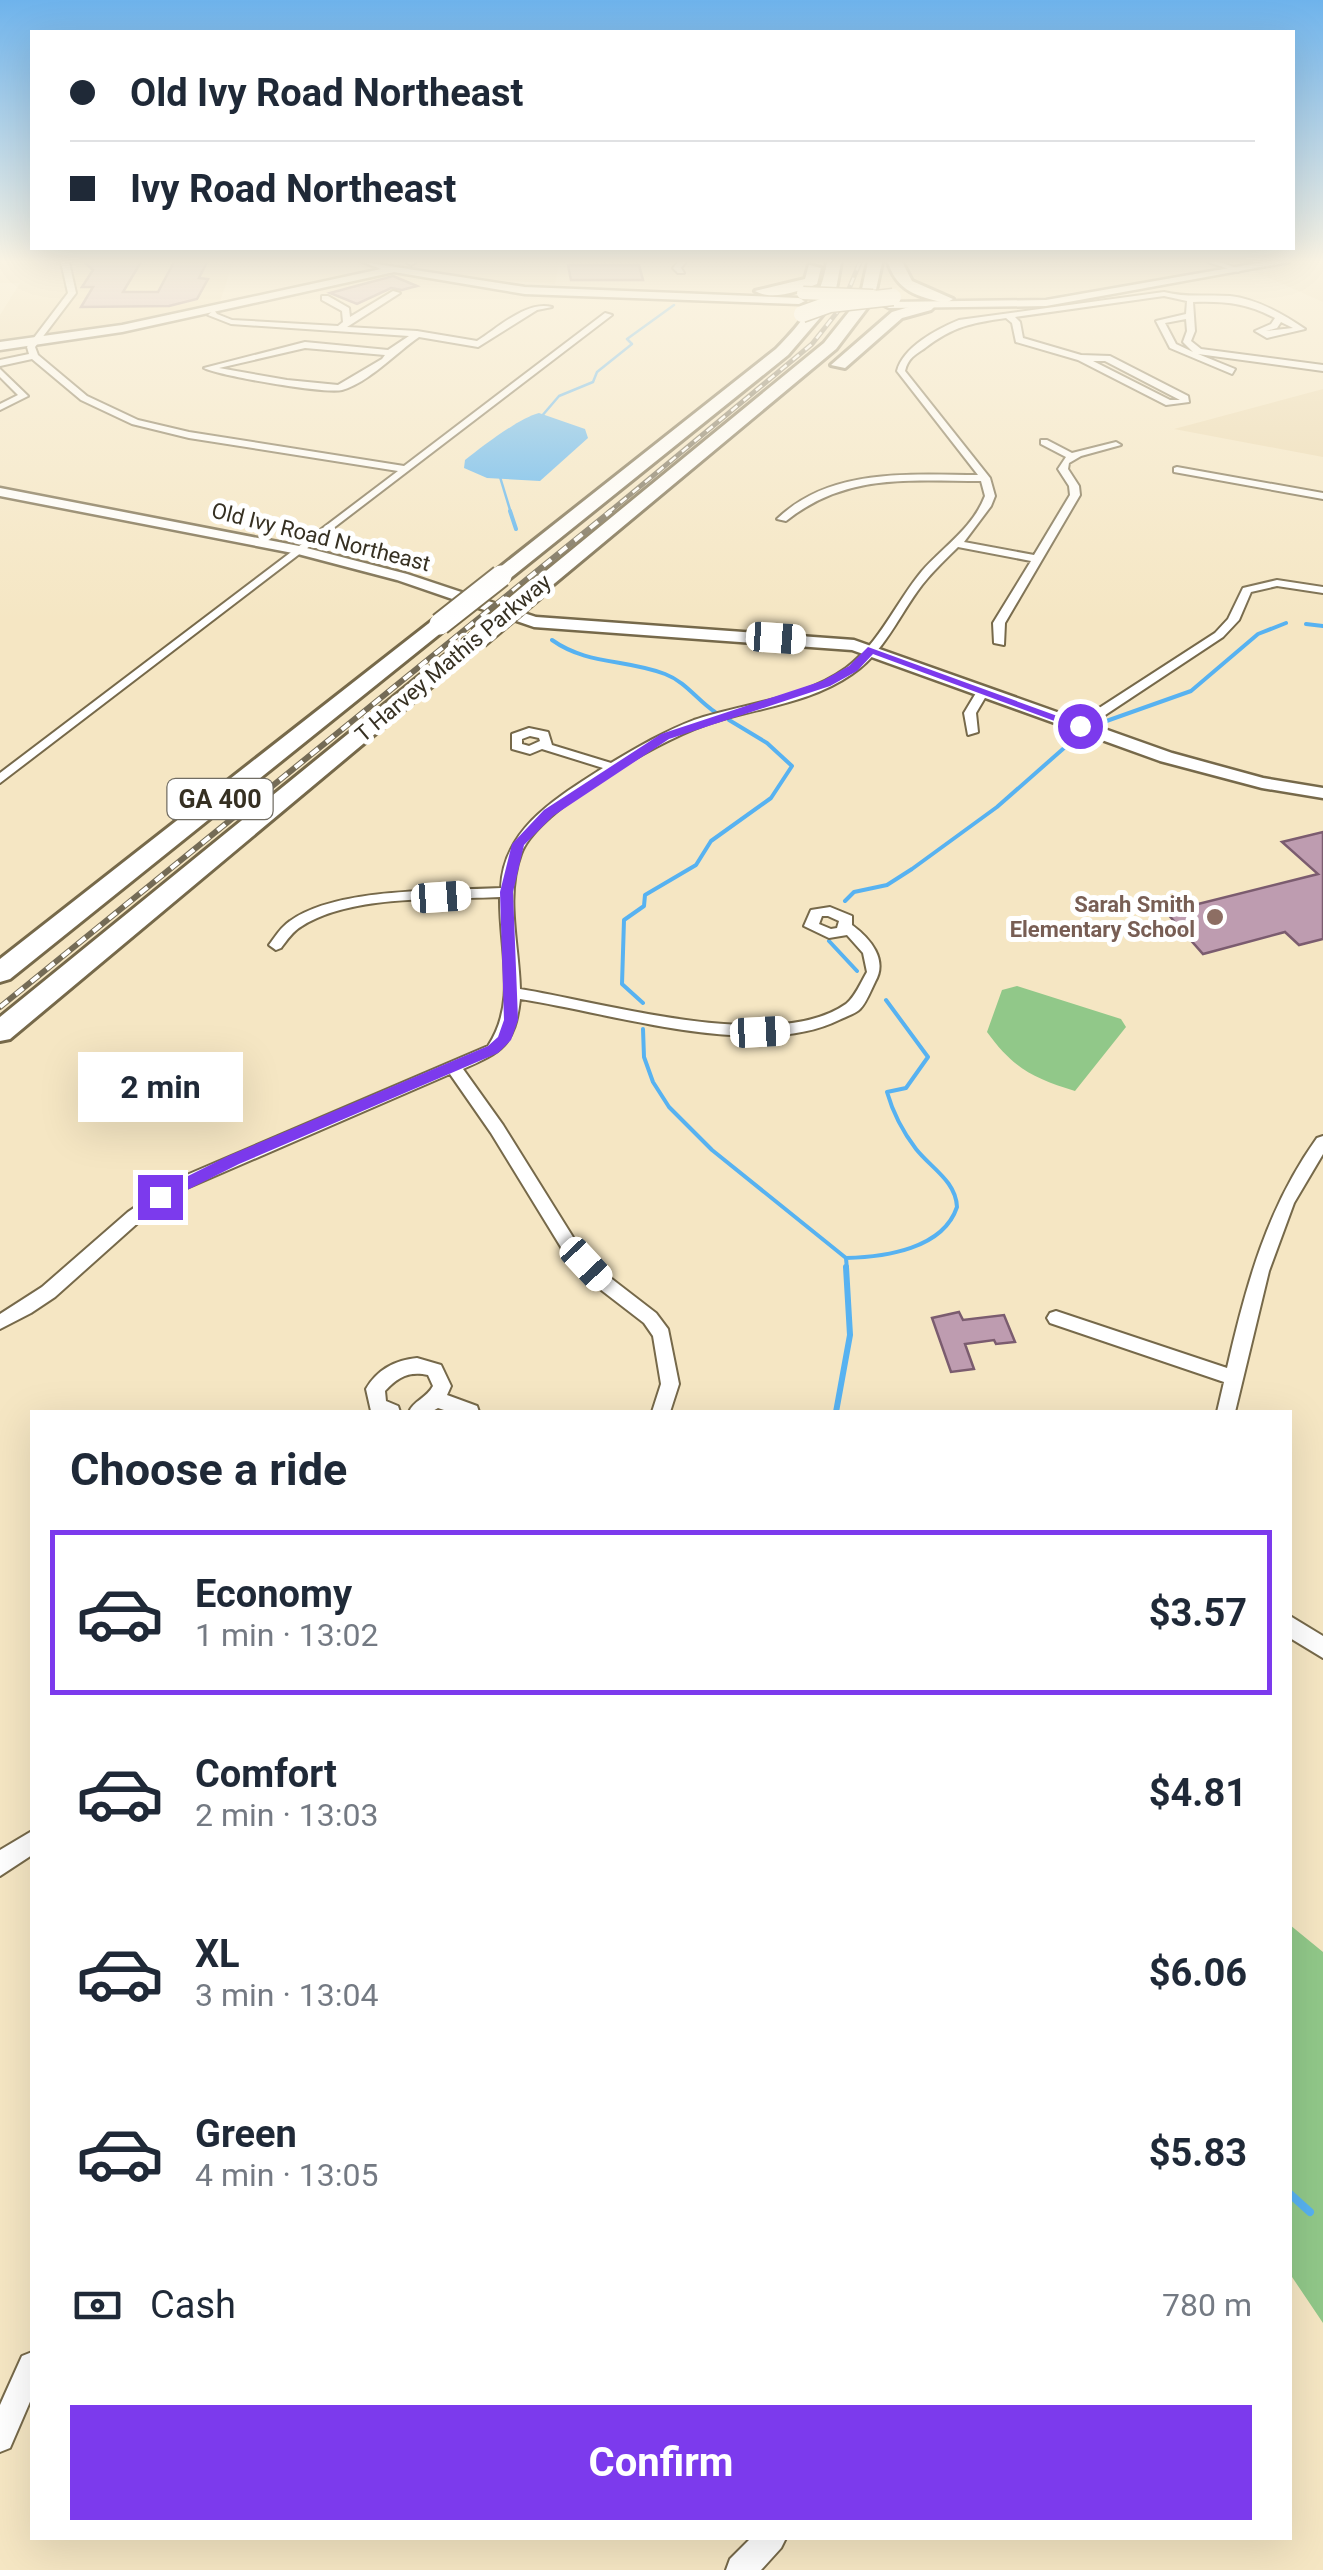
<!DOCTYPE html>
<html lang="en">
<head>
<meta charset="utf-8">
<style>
  :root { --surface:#fff; --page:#f2f2f3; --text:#1f2937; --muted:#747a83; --line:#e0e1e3; --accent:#7c3aed }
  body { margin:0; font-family:Roboto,sans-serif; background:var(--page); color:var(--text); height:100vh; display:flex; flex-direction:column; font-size:38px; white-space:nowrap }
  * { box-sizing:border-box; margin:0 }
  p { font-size:32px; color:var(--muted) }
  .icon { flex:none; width:55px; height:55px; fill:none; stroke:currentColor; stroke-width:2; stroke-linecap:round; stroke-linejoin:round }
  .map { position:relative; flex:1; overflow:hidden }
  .details { position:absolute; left:30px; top:1410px; width:1262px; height:1130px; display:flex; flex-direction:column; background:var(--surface); border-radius:0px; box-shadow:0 10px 40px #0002 }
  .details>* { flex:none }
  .top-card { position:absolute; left:30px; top:30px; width:1265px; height:220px; border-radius:0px; box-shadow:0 10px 40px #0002; display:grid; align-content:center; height:220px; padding:0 40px; background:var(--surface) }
  .end { position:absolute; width:45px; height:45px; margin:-22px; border:12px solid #7c3aed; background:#fff; box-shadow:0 0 0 5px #fff }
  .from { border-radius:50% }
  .bubble { position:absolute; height:70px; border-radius:0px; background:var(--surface); box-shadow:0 10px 40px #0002; font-size:32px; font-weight:700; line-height:70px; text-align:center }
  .car { position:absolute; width:30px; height:60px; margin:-30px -15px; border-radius:12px; box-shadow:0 0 8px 2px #0007; background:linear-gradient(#fff 24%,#345 0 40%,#fff 0 76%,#345 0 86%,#fff 0) }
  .top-card b { display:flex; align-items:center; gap:35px; height:95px; font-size:38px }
  .top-card b+b { border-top:2px solid var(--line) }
  .top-card i { width:25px; height:25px; background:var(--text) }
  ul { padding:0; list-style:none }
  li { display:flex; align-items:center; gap:30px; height:165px; margin:0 20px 15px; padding:0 20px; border:5px solid transparent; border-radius:0px }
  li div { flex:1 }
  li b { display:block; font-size:38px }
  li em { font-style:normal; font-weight:700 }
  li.selected { border-color:var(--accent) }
  li>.icon { width:90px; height:90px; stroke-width:1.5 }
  h2 { padding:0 40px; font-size:45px; line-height:120px }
  .pay { display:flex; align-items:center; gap:25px; height:110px; padding:0 40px; font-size:38px }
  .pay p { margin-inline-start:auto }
  .cta { display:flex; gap:20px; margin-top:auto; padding:20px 40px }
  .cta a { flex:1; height:115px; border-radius:0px; background:var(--accent); color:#fff; font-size:40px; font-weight:700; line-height:115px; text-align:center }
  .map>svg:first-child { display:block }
  .built { fill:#ebd8ae }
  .green { fill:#91c889 }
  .water { fill:#57b2f1 }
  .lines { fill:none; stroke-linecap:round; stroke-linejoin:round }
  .stream-far3 { stroke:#57b2f1; stroke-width:2.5 }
  .stream-far2 { stroke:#57b2f1; stroke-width:4 }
  .stream-far1 { stroke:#57b2f1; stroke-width:6 }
  .stream { stroke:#57b2f1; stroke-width:8 }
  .building { fill:#be9cb0; stroke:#7b5c6f; stroke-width:2.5 }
  .street-casing { stroke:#76694a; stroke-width:4 }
  .secondary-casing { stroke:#76694a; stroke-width:5 }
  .highway-casing { stroke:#76694a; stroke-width:6 }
  .street { fill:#fff; fill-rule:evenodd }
  .secondary { fill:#fff; fill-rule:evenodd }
  .highway { fill:#fff; fill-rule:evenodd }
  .rail-far1-casing { stroke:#746b56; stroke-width:5 }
  .rail-casing { stroke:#746b56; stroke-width:6 }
  .rail-far1 { stroke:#fff; stroke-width:2.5; stroke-dasharray:8; stroke-linecap:butt }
  .rail { stroke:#fff; stroke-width:4; stroke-dasharray:10; stroke-linecap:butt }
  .secondary-bridge-casing { stroke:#76694a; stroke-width:15; stroke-linecap:butt }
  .highway-bridge-far1-casing { stroke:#76694a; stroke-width:19; stroke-linecap:butt }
  .highway-bridge-casing { stroke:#76694a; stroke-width:25; stroke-linecap:butt }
  .secondary-bridge { stroke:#fff; stroke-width:12 }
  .highway-bridge-far1 { stroke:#fff; stroke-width:16 }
  .highway-bridge { stroke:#fff; stroke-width:21 }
  .route { fill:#7c3aed }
  .education-dot { fill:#8d6e63; stroke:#fff; stroke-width:4 }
  .labels { text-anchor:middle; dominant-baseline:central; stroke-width:10; stroke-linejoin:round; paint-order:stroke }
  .far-street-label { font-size:22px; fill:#363022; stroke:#fff }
  .far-education-label { font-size:22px; font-weight:bold; fill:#785e54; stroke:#fff; text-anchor:end }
  .shield { fill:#fff; stroke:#726e64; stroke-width:2.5 }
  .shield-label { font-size:25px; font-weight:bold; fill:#363022 }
</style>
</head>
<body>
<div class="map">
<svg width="1323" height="2570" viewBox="0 0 1323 2570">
  <rect width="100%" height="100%" fill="#f5e6c3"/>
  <path class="built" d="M0,262H233L220,302L128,328L0,340V315L20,283H0Z
    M354,262H559L555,284L448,276L394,264L372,272Z
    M902,262H1323V302L1244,267L1011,302H918Z
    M1323,389V457L1174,429Z"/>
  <path class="green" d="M1017,986L1121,1019L1126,1027L1075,1091C1033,1078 1013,1068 987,1032L1002,990Z
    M1290,1925L1323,1952V2323L1290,2274Z"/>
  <path class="water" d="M539,413L585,429L588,438L540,481L487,478L464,468L465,460C483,446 519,418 539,413Z"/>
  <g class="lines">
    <path class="stream-far3" d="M541,417L559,396L593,382L597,372L632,344L627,339L674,305
      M500,477L511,513"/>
    <path class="stream-far2" d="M510,511L516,529
      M1306,624L1323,626
      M552,640C587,665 626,659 665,674C686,682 697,700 715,712
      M1098,724L1191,691L1258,634L1286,623
      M845,901L854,892L887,885L912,869L997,807L1080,734
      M829,941L857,971
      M643,1003L622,984L624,920L644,906L645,895L696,865L711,841L771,798L792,766L767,743L729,720
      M643,1029L644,1057L653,1082L669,1107L712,1150L846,1258C885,1257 943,1249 957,1207C956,1181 931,1168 916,1149C903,1132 893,1113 887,1092L906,1088L928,1057L886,1000
      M846,1258L847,1270"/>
    <path class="stream-far1" d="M836,1412L850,1335L846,1267"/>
    <path class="stream" d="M1290,2194L1310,2212"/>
  </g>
  <path class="building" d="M84,262H141L123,292H158L174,262H207L199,278L208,279L197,299L169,306L81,307L93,287H82L93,270Z
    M568,265H639L643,280H571Z
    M393,276L417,286L402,290L391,288L357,304L330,293Z
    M1323,832V939L1299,945L1285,932L1203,954L1166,912L1318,874L1282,842Z
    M959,1312L963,1320L1004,1315L1015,1342L996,1344L994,1340L965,1344L974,1369L951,1372L932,1318Z"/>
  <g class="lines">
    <defs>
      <path id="street" d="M61,262H69L76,293L35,347L38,355L87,396L138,420L189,432L404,466L605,313L612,315L0,783V773L398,471L189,438L132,424L81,400L32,359L0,366V360L29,354L27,347L68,293Z
        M416,262L411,265L407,263L408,262Z
        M678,262H686L681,268L684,273H678L673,268Z
        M1208,262H1220L1242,270L1238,272Z
        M393,291L400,293L347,327L417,331L477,341C498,328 527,300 552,307L537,310L478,347L419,337C397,352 368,383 342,390C326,394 220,376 204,368L305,342L388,350L409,336L231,324L208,315L214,310L217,314L232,320L338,326L343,322L342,311L322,300V296H328L349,308L350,317ZM305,348L385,355L382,359L338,385L287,380L219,368Z
        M1164,292C1187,298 1207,294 1230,296C1257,299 1283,314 1305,329L1267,338L1255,331L1271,324L1275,318C1247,303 1225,301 1193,302L1195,331L1191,341L1201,349L1323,365V371L1198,354L1235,369L1232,374L1170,348L1156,321L1186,314L1187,301L1164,296L1015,317L1020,322L1023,338L1081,355L1110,356L1188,396L1189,402L1166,405L1078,360L1016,342L1012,323L1006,318C971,323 954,326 925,348C915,355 908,358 905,371L990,478L995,496L991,506L964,542L1034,555L1070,495L1069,486L1058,469L1066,457L1041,444V440H1047L1072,453L1116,442L1121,445L1081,456L1069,463L1068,469L1079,486L1080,495L1005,623L1004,645L994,643L993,623L1031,561L958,547C946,559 933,571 922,585C899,615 884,653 852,674C808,705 751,708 702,726C659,741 536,811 521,854C505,897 519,945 520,989C601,1002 776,1054 846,1004C855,997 861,982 867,972L863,953L847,935L829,938L804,926L811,910L830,907L852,916V925C871,939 888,960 875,982C871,990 866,1003 860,1009C855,1014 845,1017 839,1020C757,1061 608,1012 520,999C515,1045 502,1052 463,1069L503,1125L576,1242L608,1276L656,1313L668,1329L679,1384L670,1412H652L661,1384L653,1336L644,1323L596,1286L564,1252L491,1133L450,1074L187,1188L140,1221L55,1297L31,1313L0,1329V1314L42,1287L128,1212L175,1180L488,1046C518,1001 499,948 500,897C442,900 353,894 302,926C293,931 287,940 281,948L276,950L269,945C275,937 281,927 290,921C337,887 443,891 501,888C503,828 558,797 603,768L542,749L530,754L512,749V734L529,728L548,732L552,745L611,763C638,747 665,731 694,720C744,703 802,700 846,668C880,643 896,602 922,571C945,545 972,529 985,496L981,481C908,481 846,473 786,521L777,519C831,467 909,475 978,475L897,371C903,347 937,329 959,320ZM1186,319L1187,331L1183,342L1193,352L1176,344L1165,323ZM1281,322L1293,328L1266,331L1277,328ZM1093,361H1105L1180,400H1170ZM530,736L539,738L540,741L529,746L522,744V739ZM822,916H828L839,921L837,928L831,929L819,924Z
        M0,369L28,396L0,410V404L18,395L0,377Z
        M1177,467L1323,493V499L1174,472V468Z
        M1277,580L1323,587V593L1277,586L1251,592L1239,620L1223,637L1084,729H1076V723L1215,633L1228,619L1243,588Z
        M983,687L989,691L976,713L978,732L968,735L964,713L979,688Z
        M1323,1136V1154L1294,1203L1269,1271L1235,1412H1217L1224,1382L1050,1323L1047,1318L1050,1313L1056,1311L1227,1368C1246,1285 1267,1208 1317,1138Z
        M417,1358L441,1365L451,1386L447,1395L477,1406L479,1412H450L438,1408L431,1412H409C413,1401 427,1398 433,1386L428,1375C409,1371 398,1377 385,1391L386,1401L398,1406L400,1412L371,1411L366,1389C377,1370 395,1360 417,1358Z
        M1290,1616L1323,1636V1658L1290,1638Z
        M32,1831V1855L0,1876V1850Z
        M32,2352V2397L10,2448L0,2452V2405L22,2356Z
        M751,2538H786L781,2548L761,2570H726L730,2559Z"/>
      <path id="secondary" d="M363,262L525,287L799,298L805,301L799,304L525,294L394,272L122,332L0,350V342L122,325L381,269Z
        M1264,262H1289L1046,306L889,308L883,305L889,302L1046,300Z
        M0,488L299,546L407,574L536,617L854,640L1172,753L1263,778L1323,788V798L1262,788L1160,761L852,650L534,627L397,580L298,554L0,496Z"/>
      <path id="highway" d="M827,262H841L836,289L825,312L788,355L508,580H494V572L776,349C802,323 821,299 827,262Z
        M868,262H882L874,299L836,349L543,593H529V585L824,343L860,298Z
        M888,262H902L912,281L953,299L946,303C919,297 897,292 888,262Z
        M809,265L821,268L817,284C799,291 772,301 755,291L805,279Z
        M926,302L934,307L931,310L902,318L845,368L831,365L892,312Z
        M440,618L450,624L447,628L10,979L0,982V959L433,620Z
        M478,632L488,638L485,642L10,1039L0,1041V1017L471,634Z"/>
    </defs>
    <use href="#street" class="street-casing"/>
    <use href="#secondary" class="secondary-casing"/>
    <use href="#highway" class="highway-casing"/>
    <use href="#street" class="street"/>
    <use href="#secondary" class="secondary"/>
    <use href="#highway" class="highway"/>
    <defs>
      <path id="rail-far1" d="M608,513L812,344L842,306L860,262"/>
      <path id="rail" d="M0,1007L611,511"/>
    </defs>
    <use href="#rail-far1" class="rail-far1-casing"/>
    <use href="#rail" class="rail-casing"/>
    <use href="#rail-far1" class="rail-far1"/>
    <use href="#rail" class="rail"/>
    <defs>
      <path id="secondary-bridge" d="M803,293L873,296"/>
      <path id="highway-bridge-far1" d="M802,314L830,304L893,297"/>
      <path id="highway-bridge" d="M440,624L501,576
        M478,638L536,589"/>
    </defs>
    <use href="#secondary-bridge" class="secondary-bridge-casing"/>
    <use href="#highway-bridge-far1" class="highway-bridge-far1-casing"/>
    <use href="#highway-bridge" class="highway-bridge-casing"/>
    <use href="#secondary-bridge" class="secondary-bridge"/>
    <use href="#highway-bridge-far1" class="highway-bridge-far1"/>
    <use href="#highway-bridge" class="highway-bridge"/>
  </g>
  <linearGradient id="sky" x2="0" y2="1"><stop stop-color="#6eb3ec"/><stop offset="0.42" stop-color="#faf4e4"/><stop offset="1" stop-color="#faf4e4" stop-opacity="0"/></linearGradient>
  <rect width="1323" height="622" fill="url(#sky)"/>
  <path class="route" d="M868,647L1085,726L1076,729L873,654L857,671L830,686L669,739L553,816L524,845L513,892L518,1020L511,1040L498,1053L239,1164L165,1201H154V1193L228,1156L488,1046L498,1037L504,1020L500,892L512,844L544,810L661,734L822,681L849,666Z"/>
  <circle class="education-dot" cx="1215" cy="917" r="10"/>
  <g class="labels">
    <g class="far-street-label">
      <text transform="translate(321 537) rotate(14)">Old Ivy Road Northeast</text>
      <text transform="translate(453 658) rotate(-40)">T Harvey Mathis Parkway</text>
    </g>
    <g class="far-education-label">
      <text x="1195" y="904">Sarah Smith<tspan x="1195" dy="25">Elementary School</tspan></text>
    </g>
    <rect class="shield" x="167.5" y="779" width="105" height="40" rx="8"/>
    <g class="shield-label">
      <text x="220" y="799">GA 400</text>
    </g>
  </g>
</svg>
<i class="end from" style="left:1080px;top:726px"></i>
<i class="end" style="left:160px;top:1197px"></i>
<div class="bubble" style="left:78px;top:1052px;width:165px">2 min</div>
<i class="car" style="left:776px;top:638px;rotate:94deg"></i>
<i class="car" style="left:441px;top:897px;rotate:86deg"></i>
<i class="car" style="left:760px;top:1032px;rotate:87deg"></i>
<i class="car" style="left:586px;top:1264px;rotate:137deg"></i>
<div class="top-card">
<b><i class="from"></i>Old Ivy Road Northeast</b>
<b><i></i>Ivy Road Northeast</b>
</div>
<section class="details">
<h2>Choose a ride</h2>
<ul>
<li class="selected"><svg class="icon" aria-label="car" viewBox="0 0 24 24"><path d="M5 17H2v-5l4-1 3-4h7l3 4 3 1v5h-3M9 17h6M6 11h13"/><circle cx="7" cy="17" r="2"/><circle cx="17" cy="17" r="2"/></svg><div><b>Economy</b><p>1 min · 13:02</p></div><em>$3.57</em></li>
<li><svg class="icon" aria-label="car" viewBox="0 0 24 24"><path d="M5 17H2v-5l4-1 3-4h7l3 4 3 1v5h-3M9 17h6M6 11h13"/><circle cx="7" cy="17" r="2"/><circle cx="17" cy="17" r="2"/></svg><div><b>Comfort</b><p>2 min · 13:03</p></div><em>$4.81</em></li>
<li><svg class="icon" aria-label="car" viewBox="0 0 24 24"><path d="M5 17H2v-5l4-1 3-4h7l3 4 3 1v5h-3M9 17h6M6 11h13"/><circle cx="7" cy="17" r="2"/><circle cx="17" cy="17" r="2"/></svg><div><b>XL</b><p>3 min · 13:04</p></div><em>$6.06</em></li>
<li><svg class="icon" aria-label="car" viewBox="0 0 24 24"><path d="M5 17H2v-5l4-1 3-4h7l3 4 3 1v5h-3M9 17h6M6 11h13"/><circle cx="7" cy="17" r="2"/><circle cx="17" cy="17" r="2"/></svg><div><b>Green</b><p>4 min · 13:05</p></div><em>$5.83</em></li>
</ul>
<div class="pay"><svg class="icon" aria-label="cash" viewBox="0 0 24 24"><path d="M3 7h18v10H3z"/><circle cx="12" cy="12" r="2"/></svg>Cash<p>780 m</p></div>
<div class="cta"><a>Confirm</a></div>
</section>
</div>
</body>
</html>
